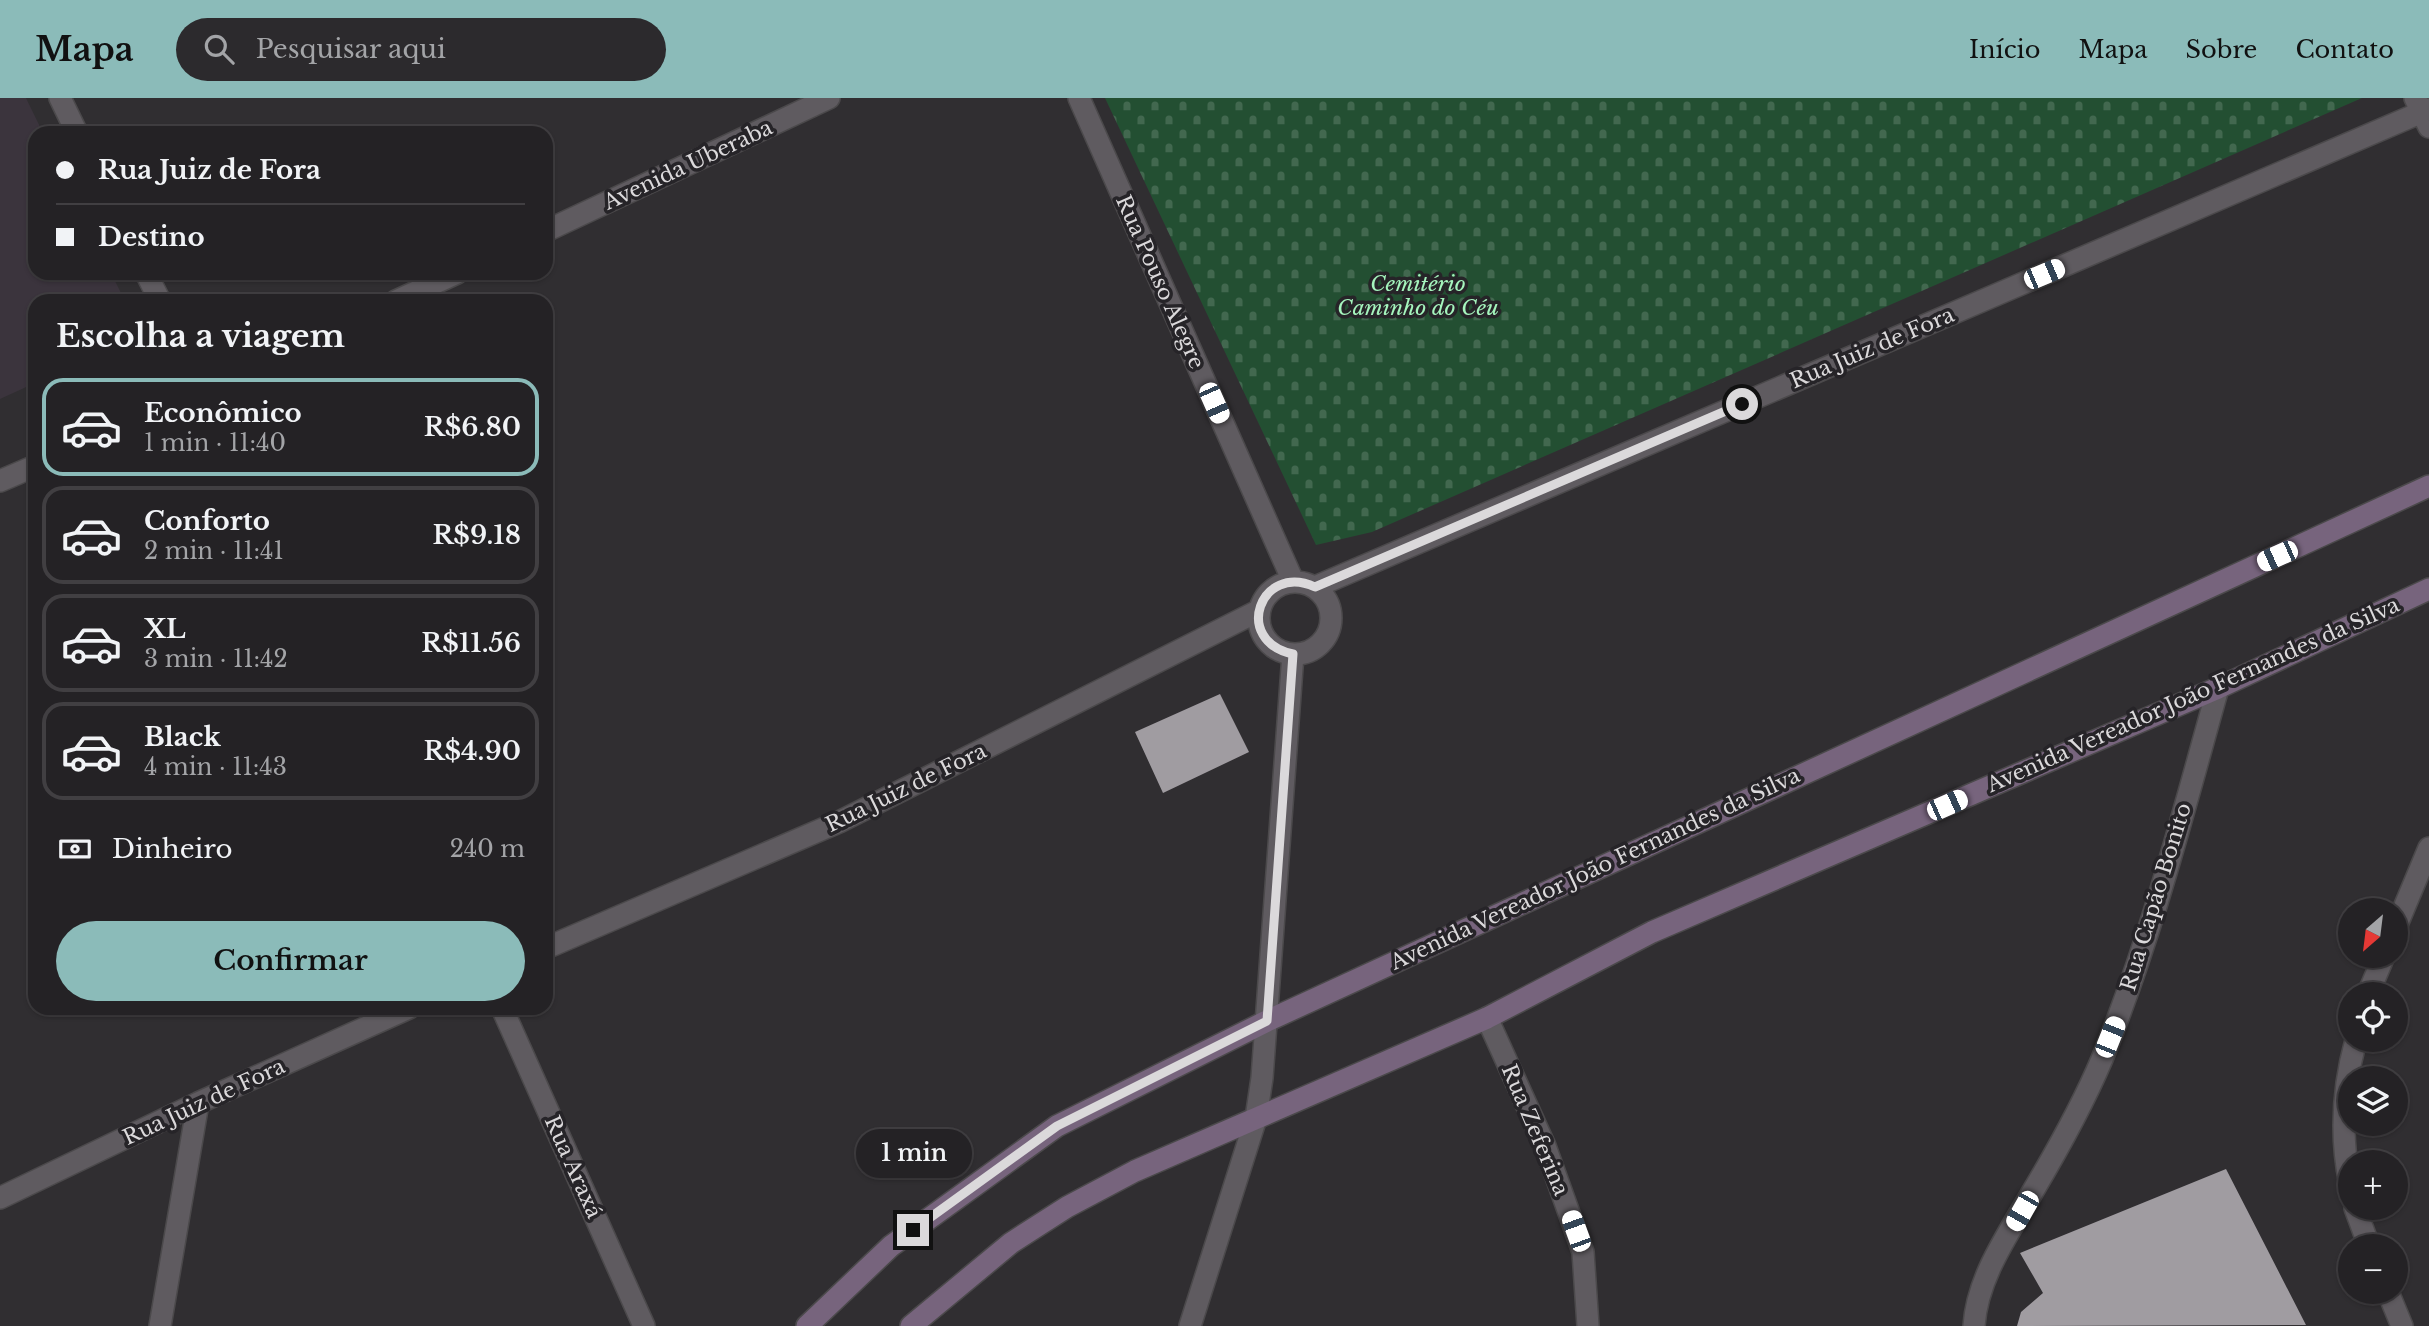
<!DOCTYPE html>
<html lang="pt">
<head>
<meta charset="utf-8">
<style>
  :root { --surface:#242225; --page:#2c2a2d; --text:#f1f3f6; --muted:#a3a4a7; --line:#413f42; --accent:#8bbbb9 }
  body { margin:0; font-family:"Libre Baskerville",serif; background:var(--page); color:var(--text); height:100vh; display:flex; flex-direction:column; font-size:26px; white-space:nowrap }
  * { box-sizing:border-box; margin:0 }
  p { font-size:23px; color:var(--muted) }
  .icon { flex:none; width:38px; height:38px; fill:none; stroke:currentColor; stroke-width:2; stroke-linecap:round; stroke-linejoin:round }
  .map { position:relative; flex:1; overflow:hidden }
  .sheet { position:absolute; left:28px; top:196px; width:525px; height:721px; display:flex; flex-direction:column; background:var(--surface); border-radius:21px; box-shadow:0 2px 5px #0004,0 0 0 2px var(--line) }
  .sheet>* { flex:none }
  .hud { position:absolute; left:28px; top:28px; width:525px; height:154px; border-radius:21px; box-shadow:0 2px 5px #0004,0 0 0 2px var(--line); display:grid; align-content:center; height:154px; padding:0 28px; background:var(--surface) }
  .needle { width:46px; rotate:208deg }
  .fabs { position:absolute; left:2338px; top:800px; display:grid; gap:14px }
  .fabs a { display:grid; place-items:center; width:70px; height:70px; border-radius:50%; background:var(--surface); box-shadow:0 2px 5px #0004,0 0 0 2px var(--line); font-size:35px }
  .end { position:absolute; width:32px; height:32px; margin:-16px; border:9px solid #dbd9db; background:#111; box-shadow:0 0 0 4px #111 }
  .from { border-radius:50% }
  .bubble { position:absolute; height:49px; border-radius:24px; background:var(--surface); box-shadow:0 2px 5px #0004,0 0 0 2px var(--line); font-size:23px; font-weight:600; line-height:49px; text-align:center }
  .car { position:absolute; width:21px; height:42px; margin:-21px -10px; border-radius:9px; box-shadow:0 0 5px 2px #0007; background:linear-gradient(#fff 24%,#345 0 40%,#fff 0 76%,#345 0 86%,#fff 0) }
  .hud b { display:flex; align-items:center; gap:24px; height:66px; font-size:26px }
  .hud b+b { border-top:2px solid var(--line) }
  .hud i { width:18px; height:18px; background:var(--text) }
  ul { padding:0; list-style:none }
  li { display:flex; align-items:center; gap:21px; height:98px; margin:0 14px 10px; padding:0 14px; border:4px solid var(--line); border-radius:21px }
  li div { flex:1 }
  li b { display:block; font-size:26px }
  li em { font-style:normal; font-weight:600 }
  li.active { border-color:var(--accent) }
  li>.icon { width:63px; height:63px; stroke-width:1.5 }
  h2 { padding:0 28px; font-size:32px; line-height:84px }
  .pay { display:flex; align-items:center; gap:18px; height:77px; padding:0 28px; font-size:26px }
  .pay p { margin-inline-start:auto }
  .button { display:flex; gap:14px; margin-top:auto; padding:14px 28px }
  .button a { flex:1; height:80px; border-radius:42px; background:var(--accent); color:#111; font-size:28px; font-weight:600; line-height:80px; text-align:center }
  header { display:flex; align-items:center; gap:42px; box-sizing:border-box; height:98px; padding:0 35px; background:var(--accent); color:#111 }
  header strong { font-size:33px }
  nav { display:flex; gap:38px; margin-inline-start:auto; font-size:24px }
  .search { width:490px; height:63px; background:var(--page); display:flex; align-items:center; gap:18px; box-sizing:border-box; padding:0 24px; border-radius:38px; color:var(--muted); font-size:26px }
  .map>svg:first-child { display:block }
  .built { fill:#3b343d }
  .cemetery { fill:url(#cemetery-stones) }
  .building { fill:#a09ca1 }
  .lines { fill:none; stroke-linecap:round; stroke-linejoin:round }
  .minor-casing { stroke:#4b494b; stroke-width:24 }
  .tertiary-casing { stroke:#4b494b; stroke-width:24 }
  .secondary-casing { stroke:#4b494b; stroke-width:24 }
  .minor { stroke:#5f5b60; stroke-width:21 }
  .tertiary { stroke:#5f5b60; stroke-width:21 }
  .secondary { stroke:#77647d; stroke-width:21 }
  .route { stroke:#dbd9db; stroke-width:9 }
  .labels { text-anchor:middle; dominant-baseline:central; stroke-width:7; stroke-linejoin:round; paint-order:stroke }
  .street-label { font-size:21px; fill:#dbd9db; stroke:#262428 }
  .park-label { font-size:21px; font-style:italic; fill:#a5f5bd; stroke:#262428 }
</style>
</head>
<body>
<header>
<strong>Mapa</strong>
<div class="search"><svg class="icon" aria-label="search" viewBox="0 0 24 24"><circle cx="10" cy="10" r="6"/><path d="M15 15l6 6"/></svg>Pesquisar aqui</div>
<nav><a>Início</a><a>Mapa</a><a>Sobre</a><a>Contato</a></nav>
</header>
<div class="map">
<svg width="2429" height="1228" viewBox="0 0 2429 1228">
  <defs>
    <pattern id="cemetery-stones" width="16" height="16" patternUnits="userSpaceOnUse" patternTransform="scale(1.75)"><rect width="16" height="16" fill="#234f32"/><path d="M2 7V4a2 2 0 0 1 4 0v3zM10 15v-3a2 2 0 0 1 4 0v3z" fill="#42684f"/></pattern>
  </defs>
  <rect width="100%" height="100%" fill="#302e31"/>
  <path class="built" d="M0,0H26L43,35H35V175H111L125,203H35V285L0,301Z"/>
  <path class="cemetery" d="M1105,0H2362L1372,434L1316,447Z"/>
  <path class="building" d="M1220,596L1249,654L1163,695L1135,634Z
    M2226,1071L2306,1227L2017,1228L2021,1214L2043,1195L2020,1155Z"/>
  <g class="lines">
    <defs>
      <path id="minor" d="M60,0L77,35
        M1079,0L1293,483
        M2415,0L2429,29
        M146,175L160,203
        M1259 520a36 36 0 1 1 72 0a36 36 0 1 1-72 0Z
        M1315,489L2429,11
        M2396,829L2429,750
        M546,850L839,724L1258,513
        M2368,896L2384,858
        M502,910L644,1228
        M1487,920L1545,1048L1583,1154L1588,1228
        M2350,1086C2340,1038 2343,989 2356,942
        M0,1100L198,1005L409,910
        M2355,1110L2369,1148
        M2388,1194L2402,1228
        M160,1228L198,1005
        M1190,1228L1256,1020L1262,980L1293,556
        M1974,1228C1977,1179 2009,1135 2033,1093C2058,1051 2083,1006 2102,961C2151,841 2183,715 2218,590"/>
      <path id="tertiary" d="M546,133L829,0
        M396,203L457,175
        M0,383L35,368"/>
      <path id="secondary" d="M807,1228L891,1148L1057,1028L1267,923L2429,388
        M911,1228L1011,1145L1067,1109L1135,1073L1487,920L1652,834L2218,590L2429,491"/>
    </defs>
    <use href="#minor" class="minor-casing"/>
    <use href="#tertiary" class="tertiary-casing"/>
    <use href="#secondary" class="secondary-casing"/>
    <use href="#minor" class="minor"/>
    <use href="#tertiary" class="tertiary"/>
    <use href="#secondary" class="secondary"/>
  </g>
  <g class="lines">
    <path class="route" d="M913,1132L1057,1028L1267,923L1293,556C1232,543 1260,464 1315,489L1742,306"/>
  </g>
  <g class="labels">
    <g class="street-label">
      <text transform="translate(688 67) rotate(-25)">Avenida Uberaba</text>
      <text transform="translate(1160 184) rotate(66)">Rua Pouso Alegre</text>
      <text transform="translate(1872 250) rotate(-23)">Rua Juiz de Fora</text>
      <text transform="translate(2193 597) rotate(-24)">Avenida Vereador João Fernandes da Silva</text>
      <text transform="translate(906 690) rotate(-26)">Rua Juiz de Fora</text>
      <text transform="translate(1595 771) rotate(-25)">Avenida Vereador João Fernandes da Silva</text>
      <text transform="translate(2156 799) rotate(-73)">Rua Capão Bonito</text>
      <text transform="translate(204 1004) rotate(-25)">Rua Juiz de Fora</text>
      <text transform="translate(1535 1032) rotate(67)">Rua Zeferina</text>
      <text transform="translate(573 1069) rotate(66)">Rua Araxá</text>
    </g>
    <g class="park-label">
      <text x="1418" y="186">Cemitério<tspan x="1418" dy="24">Caminho do Céu</tspan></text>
    </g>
  </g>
</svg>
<div class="fabs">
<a><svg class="needle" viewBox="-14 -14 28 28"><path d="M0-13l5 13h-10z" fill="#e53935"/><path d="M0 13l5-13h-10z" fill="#a3a4a7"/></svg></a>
<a><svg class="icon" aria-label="locate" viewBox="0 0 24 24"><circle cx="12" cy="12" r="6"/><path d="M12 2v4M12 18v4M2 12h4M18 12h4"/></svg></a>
<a><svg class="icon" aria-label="layers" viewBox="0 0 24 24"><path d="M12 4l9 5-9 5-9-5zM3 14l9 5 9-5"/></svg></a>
<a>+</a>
<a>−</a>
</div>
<i class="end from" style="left:1742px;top:306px"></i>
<i class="end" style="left:913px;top:1132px"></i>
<div class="bubble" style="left:856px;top:1031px;width:116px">1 min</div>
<i class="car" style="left:2044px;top:176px;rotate:67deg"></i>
<i class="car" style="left:1214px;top:305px;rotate:156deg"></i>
<i class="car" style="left:2277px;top:458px;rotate:246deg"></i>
<i class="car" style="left:1947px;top:707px;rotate:66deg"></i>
<i class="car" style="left:2110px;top:939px;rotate:22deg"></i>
<i class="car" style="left:2022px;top:1113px;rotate:210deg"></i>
<i class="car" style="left:1576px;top:1133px;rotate:340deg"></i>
<div class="hud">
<b><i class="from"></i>Rua Juiz de Fora</b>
<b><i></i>Destino</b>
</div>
<section class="sheet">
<h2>Escolha a viagem</h2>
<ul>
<li class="active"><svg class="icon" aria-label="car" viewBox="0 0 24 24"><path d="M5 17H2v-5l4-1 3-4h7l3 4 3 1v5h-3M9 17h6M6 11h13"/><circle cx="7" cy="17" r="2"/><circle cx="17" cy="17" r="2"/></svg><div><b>Econômico</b><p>1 min · 11:40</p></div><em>R$6.80</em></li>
<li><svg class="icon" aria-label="car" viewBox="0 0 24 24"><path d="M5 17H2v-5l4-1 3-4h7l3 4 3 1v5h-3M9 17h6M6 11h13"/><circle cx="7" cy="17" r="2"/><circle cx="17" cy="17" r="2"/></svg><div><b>Conforto</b><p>2 min · 11:41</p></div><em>R$9.18</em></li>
<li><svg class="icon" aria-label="car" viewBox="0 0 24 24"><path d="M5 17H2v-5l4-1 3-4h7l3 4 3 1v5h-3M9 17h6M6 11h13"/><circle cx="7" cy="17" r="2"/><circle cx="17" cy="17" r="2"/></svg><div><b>XL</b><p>3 min · 11:42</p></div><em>R$11.56</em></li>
<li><svg class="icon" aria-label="car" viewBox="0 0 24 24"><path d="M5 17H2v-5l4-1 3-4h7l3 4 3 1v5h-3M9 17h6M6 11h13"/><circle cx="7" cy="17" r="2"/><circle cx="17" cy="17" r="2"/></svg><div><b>Black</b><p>4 min · 11:43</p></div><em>R$4.90</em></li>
</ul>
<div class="pay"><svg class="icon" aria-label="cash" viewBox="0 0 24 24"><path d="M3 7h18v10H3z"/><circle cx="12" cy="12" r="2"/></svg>Dinheiro<p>240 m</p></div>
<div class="button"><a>Confirmar</a></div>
</section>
</div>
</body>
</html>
